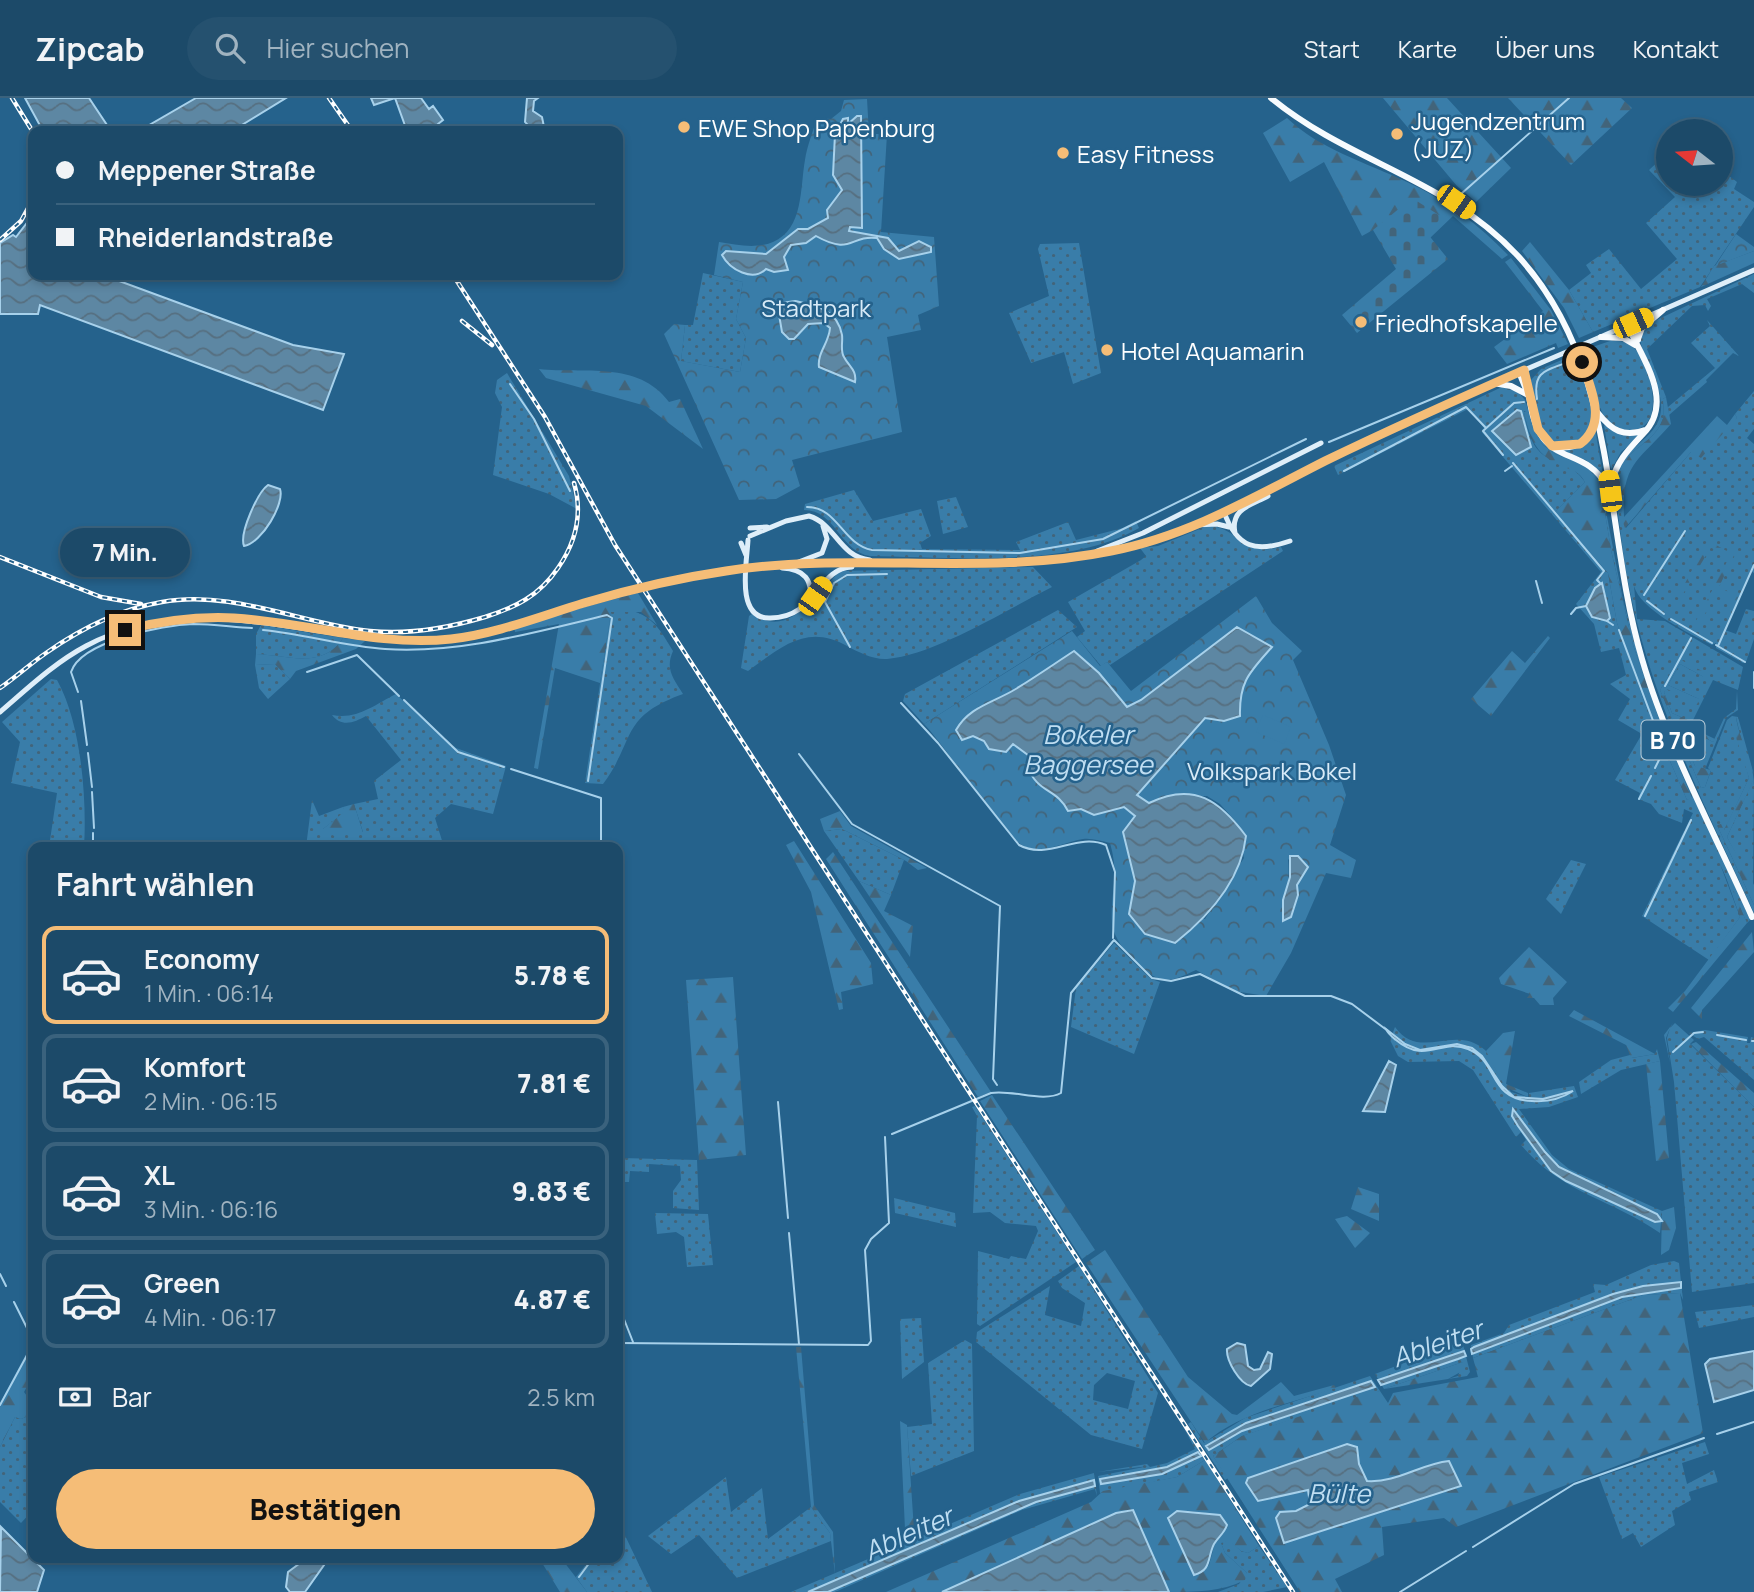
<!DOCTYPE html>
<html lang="de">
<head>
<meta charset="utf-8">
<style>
  :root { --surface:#1c4a69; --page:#25516f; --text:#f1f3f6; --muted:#a0b3c0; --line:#3a627d; --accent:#f5bd77 }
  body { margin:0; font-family:Manrope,sans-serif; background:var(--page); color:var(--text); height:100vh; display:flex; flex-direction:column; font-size:26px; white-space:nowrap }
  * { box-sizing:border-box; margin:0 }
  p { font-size:23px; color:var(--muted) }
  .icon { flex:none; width:38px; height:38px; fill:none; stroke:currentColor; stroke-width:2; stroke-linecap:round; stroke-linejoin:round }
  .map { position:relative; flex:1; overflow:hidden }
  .panel { position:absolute; left:28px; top:744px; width:595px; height:721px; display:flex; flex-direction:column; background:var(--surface); border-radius:14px; box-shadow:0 4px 10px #0003,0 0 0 2px var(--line) }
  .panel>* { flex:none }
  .hud { position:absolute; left:28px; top:28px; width:595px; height:154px; border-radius:14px; box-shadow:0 4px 10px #0003,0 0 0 2px var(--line); display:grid; align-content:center; height:154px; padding:0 28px; background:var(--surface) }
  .needle { width:46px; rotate:287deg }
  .tools { position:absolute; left:1656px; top:21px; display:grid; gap:14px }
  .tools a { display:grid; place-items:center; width:77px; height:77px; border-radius:50%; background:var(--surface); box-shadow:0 4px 10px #0003,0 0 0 2px var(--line); font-size:35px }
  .end { position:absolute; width:32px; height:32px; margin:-16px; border:9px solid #f5bd77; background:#111; box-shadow:0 0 0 4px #111 }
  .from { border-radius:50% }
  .bubble { position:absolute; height:49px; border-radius:24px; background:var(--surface); box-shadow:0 4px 10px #0003,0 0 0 2px var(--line); font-size:23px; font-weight:800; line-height:49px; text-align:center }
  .car { position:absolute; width:21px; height:42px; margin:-21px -10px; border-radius:9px; box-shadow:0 0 5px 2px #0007; background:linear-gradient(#f5c518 24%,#345 0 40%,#f5c518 0 76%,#345 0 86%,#f5c518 0) }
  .hud b { display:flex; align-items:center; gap:24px; height:66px; font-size:26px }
  .hud b+b { border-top:2px solid var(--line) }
  .hud i { width:18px; height:18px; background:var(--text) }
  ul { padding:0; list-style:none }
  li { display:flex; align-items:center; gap:21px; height:98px; margin:0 14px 10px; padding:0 14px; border:4px solid var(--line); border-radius:14px }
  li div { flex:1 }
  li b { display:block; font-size:26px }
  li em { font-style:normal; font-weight:800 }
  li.on { border-color:var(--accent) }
  li>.icon { width:63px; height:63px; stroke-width:1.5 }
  h2 { padding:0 28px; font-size:32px; line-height:84px }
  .pay { display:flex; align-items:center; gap:18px; height:77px; padding:0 28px; font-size:26px }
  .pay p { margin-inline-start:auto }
  .button { display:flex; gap:14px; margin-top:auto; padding:14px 28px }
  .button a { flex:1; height:80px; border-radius:42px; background:var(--accent); color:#111; font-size:28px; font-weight:800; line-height:80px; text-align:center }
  header { display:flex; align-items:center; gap:42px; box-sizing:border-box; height:98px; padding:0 35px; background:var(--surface); border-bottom:2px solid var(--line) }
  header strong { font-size:33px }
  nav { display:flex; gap:38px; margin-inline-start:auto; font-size:24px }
  .search { width:490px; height:63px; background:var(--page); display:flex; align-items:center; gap:18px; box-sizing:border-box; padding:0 24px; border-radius:38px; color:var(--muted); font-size:26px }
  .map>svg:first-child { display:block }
  .grass { fill:url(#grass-dots); fill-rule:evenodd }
  .forest { fill:url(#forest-firs); fill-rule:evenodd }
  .cemetery { fill:url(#cemetery-stones) }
  .park { fill:url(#park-crowns); fill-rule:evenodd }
  .pitch { fill:#397da9 }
  .water { fill:url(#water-waves); stroke:#a7d1eb; stroke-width:2 }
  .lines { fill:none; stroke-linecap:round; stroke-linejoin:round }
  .stream { stroke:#a7d1eb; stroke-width:2 }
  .secondary { stroke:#deeef9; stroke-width:5 }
  .primary { stroke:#f7fbfe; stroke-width:6 }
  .rail-casing { stroke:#fff; stroke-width:4.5 }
  .rail { stroke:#25628c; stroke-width:2; stroke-dasharray:5; stroke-linecap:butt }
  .route { stroke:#f5bd77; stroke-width:9 }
  .poi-dot { fill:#f5bd77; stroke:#25628c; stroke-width:2.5 }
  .labels { text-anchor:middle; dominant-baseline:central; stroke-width:5; stroke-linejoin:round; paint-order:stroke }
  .shield { fill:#25628c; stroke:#bed0dc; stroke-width:2 }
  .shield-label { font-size:23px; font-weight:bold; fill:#fff }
  .poi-label { font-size:24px; fill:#fff; stroke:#25628c; text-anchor:start }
  .park-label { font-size:24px; fill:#d8ebf8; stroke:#25628c }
  .water-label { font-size:26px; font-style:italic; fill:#bfdef2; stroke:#25628c }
</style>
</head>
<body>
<header>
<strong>Zipcab</strong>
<div class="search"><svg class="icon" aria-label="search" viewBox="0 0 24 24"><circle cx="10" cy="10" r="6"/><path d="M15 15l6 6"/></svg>Hier suchen</div>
<nav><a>Start</a><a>Karte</a><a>Über uns</a><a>Kontakt</a></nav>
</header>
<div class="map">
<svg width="1754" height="1494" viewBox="0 0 1754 1494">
  <defs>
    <pattern id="grass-dots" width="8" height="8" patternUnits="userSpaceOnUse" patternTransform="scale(1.75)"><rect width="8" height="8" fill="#397da9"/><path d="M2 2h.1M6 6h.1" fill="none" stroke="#42647a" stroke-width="1.8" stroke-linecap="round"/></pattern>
    <pattern id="forest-firs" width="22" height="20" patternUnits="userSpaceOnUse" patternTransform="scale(1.75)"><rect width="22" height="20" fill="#397da9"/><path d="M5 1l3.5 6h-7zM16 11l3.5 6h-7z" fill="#42647a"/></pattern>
    <pattern id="cemetery-stones" width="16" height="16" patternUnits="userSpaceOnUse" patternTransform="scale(1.75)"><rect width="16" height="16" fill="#397da9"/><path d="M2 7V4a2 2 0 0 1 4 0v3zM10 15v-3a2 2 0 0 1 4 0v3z" fill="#42647a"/></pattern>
    <pattern id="park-crowns" width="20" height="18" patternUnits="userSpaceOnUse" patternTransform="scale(1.75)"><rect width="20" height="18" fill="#397da9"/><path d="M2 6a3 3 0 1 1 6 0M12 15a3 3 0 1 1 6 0" fill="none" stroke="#42647a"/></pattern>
    <pattern id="water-waves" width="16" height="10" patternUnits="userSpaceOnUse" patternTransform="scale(1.75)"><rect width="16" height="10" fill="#5d87a3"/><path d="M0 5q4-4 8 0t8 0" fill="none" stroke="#566f80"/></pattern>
  </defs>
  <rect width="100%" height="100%" fill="#25628c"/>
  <path class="grass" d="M1664,58L1668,62V86H1720V71L1737,84L1734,91L1754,104V109L1700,189L1593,234L1569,192L1591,175L1586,167L1609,151L1641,191L1677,161L1646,125L1675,99L1649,72Z
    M1079,145L1101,275L1073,286L1064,254L1031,265L1009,215L1049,198L1038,151L1040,146Z
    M703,175L743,184L736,221L746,240L740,274L681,263L685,227H693Z
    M1754,176V195L1742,186L1707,201L1711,208L1708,213L1705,207L1692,208L1647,251L1666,299L1663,301C1663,307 1665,318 1662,323C1657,337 1642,346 1632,355C1616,370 1618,411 1626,430L1691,354L1737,320L1735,316L1754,293V331L1747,340L1754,346V475L1751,473L1725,532L1736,536L1746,511L1754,513V541L1746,564L1743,565L1716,550V545L1712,547C1688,535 1640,511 1634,488L1637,521L1665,523L1743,569L1738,592L1713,582L1692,624L1672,615L1664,594L1666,591L1699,601L1668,587L1680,566L1704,579L1679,561L1660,592L1701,690L1705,689L1711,673L1708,670L1727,622L1732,618L1738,619L1754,677L1744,654L1736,619H1733L1749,680L1724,733L1717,727L1754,807V815C1697,690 1637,576 1621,438C1619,420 1615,403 1615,385C1615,351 1659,343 1661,312C1663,288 1644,265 1640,241L1646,227Z
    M1707,222L1739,258L1733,255L1706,282L1707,284L1669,317L1668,309L1715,270L1691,245L1710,228Z
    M1613,242C1621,243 1627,244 1633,249C1651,265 1669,335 1628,332C1619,331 1611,327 1605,319C1593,301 1592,272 1584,252Z
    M1573,257C1580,275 1595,304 1592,324C1590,335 1584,339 1575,344C1542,363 1530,304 1531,282L1541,271Z
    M507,275L569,378L577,411L549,396L493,377L502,309L495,295L497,282Z
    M1502,289L1518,294L1525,302L1535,334L1546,349L1585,367L1600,382L1623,502L1643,575L1750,822L1747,825L1720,766L1740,819L1709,862L1642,818L1693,715L1684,711L1682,725L1659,716L1651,706L1638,701L1640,695L1615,682L1642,636L1618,622L1630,601L1610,586L1626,577L1619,550L1601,554L1594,526L1576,506L1601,474L1481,333L1484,330L1468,311L1338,377L1334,368ZM1524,313H1528L1535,338L1543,347L1555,356L1585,367L1600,384L1611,452L1633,547L1659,621L1692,699L1687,702L1645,606L1617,525L1608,475L1554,415L1585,384C1562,350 1534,379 1524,313Z
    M1604,327L1623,338L1643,335L1621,354L1611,372Z
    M1595,330L1603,378L1586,362L1559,351C1576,353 1589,347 1595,330Z
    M854,392L873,423L921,411L931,438L920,445L922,451L1020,452L1016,444L1068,424L1076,442L1123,430L1136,423L1139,430C1067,471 951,459 870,458C839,453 836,412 804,412L805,406Z
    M956,399L968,429L943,436L937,403Z
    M1207,428C1241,428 1237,460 1281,449L1283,453L1110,567L1107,564L1101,568L1077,539L1085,533L1068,504L1141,462L1146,458L1140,450L1158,448Z
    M1033,469L1052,489C1008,511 935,557 887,561C874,562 858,554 847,548C807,525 781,549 748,573L741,570L749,518L752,516C792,543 816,492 841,473Z
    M627,512C652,516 661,533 673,553C665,571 673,580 683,596C619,619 636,642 603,686L585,685L611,513Z
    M1058,512L1077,529L924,626L903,603L905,596Z
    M261,527L343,540C323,572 286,557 256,556V536Z
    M275,566L290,581L268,601L259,590L255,567Z
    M51,581L57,582C81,625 87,700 84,749H49L57,695L11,685L20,644L2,624Z
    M1737,593L1738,612L1726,620L1705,671L1700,672L1695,668L1677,625L1713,644L1724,620L1736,611Z
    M396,596L456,650L506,668L493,716L451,706L435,720L444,749H306L312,702L319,718L343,709L345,714L323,731L363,734L354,706L378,701L374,683L401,662L366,618C355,624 342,630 332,617C357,622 374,607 396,596Z
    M1753,682L1754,687L1753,789L1727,739Z
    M842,731L904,762L891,797L859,783L824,733Z
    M1571,762L1586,766L1561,816L1546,801Z
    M1114,845L1151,881L1160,884L1134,956L1071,929L1076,890Z
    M1673,925L1670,930L1675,925L1694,942L1690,946L1754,1009V1185L1692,1194L1674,984L1667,940L1670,930L1666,940L1670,965L1664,937Z
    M1395,929C1420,964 1454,925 1485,952C1496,962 1502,981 1511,994L1528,999V1006L1529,995L1574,988L1578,999L1549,1009L1519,1011L1552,1057L1569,1071L1662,1113L1660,1135C1610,1100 1563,1096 1521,1047L1526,1042L1521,1034L1516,1039L1473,972L1459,963L1408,964L1398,958L1390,942Z
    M1705,932L1748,939L1747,945H1750L1751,939L1754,940V982L1704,939L1698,941L1689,935Z
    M1657,951L1660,963L1621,972L1581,996L1579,984L1611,962L1630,957L1632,960L1655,956Z
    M975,1008L1076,1164L980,1228L977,1226L978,1153L1009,1161L1011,1158L1026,1161L1038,1133L1036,1128L1005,1125L990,1114L973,1115L977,1018L972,1009Z
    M618,1019L622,1060L697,1062L699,1112L673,1110V1093L681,1082L680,1068L649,1066V1074L630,1073L629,1084H624V1091H618Z
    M894,1100L955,1115L956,1129L895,1115Z
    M655,1115L708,1116L713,1167L687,1169L684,1139L676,1134L657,1136Z
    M1674,1163L1679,1165L1683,1202L1680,1195L1643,1197L1473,1260L1471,1247L1504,1235L1509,1227L1595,1194L1593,1186L1606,1187L1651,1167Z
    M1079,1168L1158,1295L1142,1351L1091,1337L976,1244L977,1234L1050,1188L1045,1217L1081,1228L1085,1205L1062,1190L1058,1183ZM1107,1275L1135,1283L1128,1311L1093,1302L1094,1287Z
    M1754,1207V1219L1699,1230L1695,1214Z
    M921,1220L924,1264L902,1281L900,1221Z
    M965,1242L972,1246L974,1353L911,1378L907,1329L932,1326L928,1265Z
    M1462,1243L1470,1274L1467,1278L1448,1281L1458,1278L1463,1264L1384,1291L1375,1276Z
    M1370,1278L1380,1293L1242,1338L1213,1358L1228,1380L1225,1382L1188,1326L1191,1324L1204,1345L1245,1320Z
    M33,1316V1412L21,1425L0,1404V1349L15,1319L21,1321Z
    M1184,1330L1205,1362L1177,1379L1100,1395L1098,1378L1149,1368L1098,1374L1147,1366L1150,1369L1167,1365L1195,1351Z
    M1705,1344L1709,1356L1682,1365L1687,1386L1714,1372L1718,1384L1689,1394L1691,1402L1672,1413L1675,1427L1641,1449L1633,1435L1622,1441L1599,1379Z
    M1094,1375L1097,1398L1095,1391L1022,1412L835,1494H828L1036,1404L1095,1388L1094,1382L1019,1403L808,1494H791L1020,1396Z
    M726,1379L731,1414L762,1390L768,1441L811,1409L830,1435L831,1443L737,1480L699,1437L671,1456L648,1438Z
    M618,1426L620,1427L652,1494H587L576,1479L591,1460H618Z
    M1229,1442L1241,1453L1248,1455L1259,1448L1287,1489L1263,1494H1218L1239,1486L1247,1475L1225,1455L1221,1445Z"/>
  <path class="forest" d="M1383,0H1447L1511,70L1476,104L1457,88Z
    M1508,0H1621L1632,10L1571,67Z
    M1287,20C1319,51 1367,65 1407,84C1446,102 1478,126 1508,157L1502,161L1453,118L1430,140L1426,135L1373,132L1362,138L1324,64L1290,84L1263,35Z
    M1530,144L1569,192L1593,234L1579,240L1564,210L1522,153Z
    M1754,153V165L1701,189L1714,168Z
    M1511,160L1551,212L1568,246L1558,250L1556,245L1507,266L1494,249L1543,213L1505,164Z
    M539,271C583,276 638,262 669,304L680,301L703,351L646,308L546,280Z
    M1666,299L1671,326C1639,363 1621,365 1624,419L1717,318L1727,327L1735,316L1737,320L1701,360L1691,354L1625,430C1617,408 1613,373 1632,355C1642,346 1657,337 1662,323C1665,317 1663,307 1663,301Z
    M1528,312L1535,337L1543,347L1555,356L1585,367L1600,384L1611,452L1633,547L1659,621L1692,700L1687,702L1645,606L1617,525L1608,475L1554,415L1585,384C1579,374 1575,373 1564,369C1536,358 1530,341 1524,314Z
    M1754,415L1719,489L1738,499L1735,504L1715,494L1701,525L1694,526C1707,505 1715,484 1728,462L1711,449L1683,496L1681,493L1706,445L1709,443L1732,456Z
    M638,495L657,527L641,514H611L600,585L555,570L538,671L534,670L559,526L515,534L514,528Z
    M1548,538L1550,540L1491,618L1471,601L1512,553L1525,565Z
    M343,540L365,543L356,551L296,573L290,581L275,566L255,567L256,556C286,557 323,572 343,540Z
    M1679,561L1706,575L1704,579L1680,566L1668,587L1699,601L1697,607L1667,591L1664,594L1672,615L1692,624L1690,629L1715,641L1713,644L1678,626L1695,668L1711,672L1705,689L1701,690L1660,592Z
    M1733,619H1736C1739,642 1754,664 1754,687L1753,683L1727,739L1754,787V807L1717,727L1721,726L1724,732L1749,680L1731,624Z
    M354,706L363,735L335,738L324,734L323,731L344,714L343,709Z
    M840,713L851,728L927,770L918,772L906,763L842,731L824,733L820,721Z
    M794,743L871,865L873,886L841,894L843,911L839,912L811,794L786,747Z
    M833,754L991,994L978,999L826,761Z
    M1721,765L1747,825L1673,914L1668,910L1685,893L1740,819Z
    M859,783L891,797L884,813L913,828L910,859Z
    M1752,834L1754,854L1702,912V921L1691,910Z
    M1529,849L1567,884L1553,900L1554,907H1540L1534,900H1527L1530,896L1501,886L1499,880Z
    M733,879L746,1057L699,1062L686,882Z
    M1574,912L1655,956L1631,960L1626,947L1569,918Z
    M1515,933L1506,986L1528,995V999L1505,989L1486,953L1503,935Z
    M1696,944L1754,995V1009L1691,946Z
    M1660,963L1669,1060L1656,1063L1646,966Z
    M992,997L1095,1152L1082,1161L980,1003Z
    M1358,1089L1379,1096V1123L1351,1111Z
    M1674,1109L1676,1130L1669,1152L1661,1157L1662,1113Z
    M1347,1118L1370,1135L1355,1150L1335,1121Z
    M1105,1152L1188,1279L1232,1316L1237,1317L1281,1284L1294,1298L1334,1287L1336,1290C1292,1305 1240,1314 1205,1345L1086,1165Z
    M1680,1195L1703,1335L1456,1429L1444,1420L1382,1429L1384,1457L1335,1481L1342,1494H1300L1213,1358L1242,1338L1368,1295L1380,1293L1388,1305L1393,1295L1478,1279L1473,1260L1643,1197ZM1357,1349L1359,1366L1366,1383L1386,1384L1436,1365L1460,1388L1284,1445L1280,1414L1296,1413L1310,1406L1308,1392L1304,1391Z
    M32,1245L33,1278L24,1294L33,1306V1316L21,1321L15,1319L0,1349V1305Z
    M796,1249H801L814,1407L833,1434L835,1476L830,1435L811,1409Z
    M1463,1264L1464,1272L1448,1281L1384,1291Z
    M900,1323L907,1327L914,1432L905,1431Z
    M1205,1362L1259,1448L1248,1455L1241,1453L1229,1443L1221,1445L1225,1455L1247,1475L1245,1482C1221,1494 1196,1494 1169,1494L1133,1412L1116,1415L942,1494H886L1091,1404L1103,1393L1177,1379ZM1191,1413L1220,1417L1224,1435L1215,1445L1209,1467L1194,1477L1168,1420Z
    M539,1460H561L587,1494H560Z"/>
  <path class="cemetery" d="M1412,100L1442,119L1427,135L1448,161L1357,235L1342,217L1396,171L1373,132Z"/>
  <path class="park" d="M867,1L869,36H887L881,134L934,139L939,208L918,217L921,232L887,239L902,334L792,362L800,388L776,401L739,402L664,236L674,226L685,227L681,263L740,274L746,240L736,221L743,184L714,177L719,144C736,147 757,151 773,144C804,131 800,89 805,62C807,48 813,34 817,20L831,21L841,13L844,2Z
    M1736,136L1754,149V153L1715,168Z
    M1256,498L1272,525L1302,553L1293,562L1329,647L1346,697L1330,747L1356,762L1351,780L1326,775L1291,855L1266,898L1234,893L1196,872C1187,876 1176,882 1165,882C1145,880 1113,845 1112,825C1110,793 1120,780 1110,745C1101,743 1092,740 1083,741C1065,744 1043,756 1026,749C1005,742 947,649 924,626L1072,533L1100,568L1107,564L1131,593ZM1237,529L1272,549L1247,577L1224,623L1205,620L1137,697L1149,705L1164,698H1207L1220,706L1237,725L1244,760L1205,821L1129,816L1135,783L1123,734L1136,718L1124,709L1094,717L1051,696L1032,660L1013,646L984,643L973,637L978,609L1013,593L1114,592L1120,604L1127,610L1141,602ZM1288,761L1304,776L1297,787L1298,797L1283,822C1287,805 1290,779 1288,761Z"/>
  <path class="pitch" d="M1263,617L1291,629L1284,646L1256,634Z"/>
  <path class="water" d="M25,0H89L111,33H43Z
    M196,0H286L232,33H139Z
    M371,0H421L429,11L433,8L443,22L438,26L442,33L450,27L480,33H407L395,0L374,7Z
    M527,0H538L534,3L533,13L542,19L544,29L585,33C567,33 536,39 525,24Z
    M857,18H861L862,130L850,129L849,133L888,140L899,153L919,143L931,149V154L899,161L884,151L877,140C849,137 852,158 816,138L806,145L791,147L784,159L788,172L774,174L766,171C753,184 730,172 722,157L726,153L766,156L798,131H808L828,120L827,112L842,92L833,77L835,36L843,21L848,20V26Z
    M33,117V177H103L293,247L344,256L323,312L40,207L38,216H0V145L13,137L16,139Z
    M795,203C817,208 837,211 842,237C843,244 840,253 844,259C849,269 857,272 855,284L819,269C817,255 829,245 830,230L824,225L808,226L794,241H789L782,234L778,211L782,205Z
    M1517,312L1521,313L1531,349L1516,357L1492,333Z
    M268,387L280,391C285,405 262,445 244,448C239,435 258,394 268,387Z
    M1602,485L1610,520L1607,523L1592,519L1586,508L1595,490Z
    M1237,529L1272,549C1250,574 1239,583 1240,618L1224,623L1205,620L1137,697L1149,705C1194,683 1220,703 1246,738C1241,783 1209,818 1175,845L1145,836L1129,816L1135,783L1123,734L1135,718L1124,709L1094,717L1081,711L1068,713C1056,689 1038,697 1026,666L1032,660L1013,646L1006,654L989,651L984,643L973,638L962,642L956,632C969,609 992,605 1014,592C1034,580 1054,566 1074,553L1099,575L1127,609L1141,602Z
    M1290,758H1298L1308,769L1297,787L1298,797L1291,819L1283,823V802L1290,779Z
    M1386,931L1405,946L1420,952L1457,946L1472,950L1482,958L1502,988L1514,999L1543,1001L1573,993C1561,1001 1546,1004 1532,1003C1488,1002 1499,963 1468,951C1441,940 1426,967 1396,942C1391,938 1388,936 1386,931Z
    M1389,963L1396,967L1385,1014L1363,1013Z
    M1513,1011L1545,1054L1559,1069L1657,1116L1662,1123L1655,1124L1566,1083L1551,1073L1518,1028L1512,1018Z
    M1681,1184V1190L1622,1199L1472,1256L1471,1251L1474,1249L1613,1196L1643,1188Z
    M1237,1245L1245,1247L1248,1268L1254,1272L1260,1271L1268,1254L1272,1256L1270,1271L1251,1288C1240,1286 1226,1263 1227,1251Z
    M1464,1253L1466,1258L1458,1261L1381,1287L1378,1282Z
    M1754,1253V1292L1714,1304L1705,1266L1710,1261Z
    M1371,1283L1375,1289L1242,1333L1209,1352L1206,1348L1246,1325Z
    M1347,1346L1357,1349L1359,1366L1367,1383C1397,1385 1420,1366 1449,1363L1461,1388L1284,1445L1276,1420L1280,1414L1296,1413L1310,1406L1308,1392L1258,1403L1246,1385L1248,1380Z
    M1198,1354L1201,1358L1162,1376L1101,1386L1100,1381L1167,1369Z
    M1094,1382L1095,1388L1036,1404L828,1494H808L1019,1403Z
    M1133,1412L1169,1494H942L1116,1415Z
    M1177,1413L1220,1417L1227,1427C1224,1436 1218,1439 1214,1446C1207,1460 1212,1472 1194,1477L1168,1420Z
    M1,1429L44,1472L37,1494H0Z
    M307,1460H329L305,1494H290L286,1489L288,1474Z"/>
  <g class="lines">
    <path class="stream" d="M1461,96L1569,0
      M510,286L534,321L570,393
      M1537,301C1533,275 1543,273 1566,265
      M1329,344L1554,250
      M1503,357L1483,333L1514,305L1524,304
      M1513,365L1604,473L1597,482L1601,486
      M1344,373L1466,309L1486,330
      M1505,373L1512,368
      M807,409C838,409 842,446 872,452L1020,455L1103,441L1306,341
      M1536,483L1542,505
      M1644,497L1685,433
      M1647,503L1664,516
      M1571,516L1576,510L1586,508
      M1671,521L1712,545
      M1607,523L1613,527
      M263,532C304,536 344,548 385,551C460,556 535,534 607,517L612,520L588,683
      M1619,532L1664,652L1655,670
      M1716,547L1745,564
      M1718,548L1754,467
      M850,549L825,504L834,485L847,477L887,476
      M307,574L357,557L399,598
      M1754,574V590
      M1665,588L1691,540
      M78,594L71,574C81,543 163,527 193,526C212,526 233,529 252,530
      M404,602L458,654L504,669
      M81,603L87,647
      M901,605L938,645L1019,747C1048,763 1077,734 1106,747L1115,774L1113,840
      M88,655L92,689
      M799,656L852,726L1000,808L993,981L997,987
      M511,671L601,700V749
      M92,694L94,730
      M1639,701L1651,678
      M93,749V735
      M1645,818L1691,722
      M1717,937L1746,942
      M1752,943H1754
      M1673,954L1694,935L1703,934
      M778,1004L788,1120
      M892,1036L991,995C1012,991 1043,1005 1061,995L1071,895L1114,842L1152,880L1171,883L1200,876L1245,898H1331L1352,906L1388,933
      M789,1135L799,1246
      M0,1176L6,1188
      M14,1204L32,1240
      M618,1206L633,1244
      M618,1245L868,1247L871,1243L865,1152L871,1141L889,1125L885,1039
      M0,1307L32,1248
      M1717,1336L1754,1324
      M618,1371L623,1380L618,1418
      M1473,1449L1574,1386L1704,1340
      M294,1460L297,1467
      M579,1479L593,1460
      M1400,1494L1466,1453"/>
    <path class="secondary" d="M1582,247L1754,172
      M1224,414C1237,450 1256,455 1290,443
      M1195,427L1217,426L1229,429
      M750,430L767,429
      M1235,435C1230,411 1251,407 1268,398
      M750,438L786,423L809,418C836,426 839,459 870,462
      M748,442C747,464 735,520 769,520C817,521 817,470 852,469
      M741,445L746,457
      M1097,453L1143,435L1321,345
      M796,465L822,455L827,441L823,428
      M782,470C804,471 814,482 809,504
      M0,614C27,591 54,565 86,548C156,510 237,519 313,532C359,539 407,547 453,541C494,536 534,520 573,508C629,491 685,477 743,470C867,455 992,479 1116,452C1192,435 1259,396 1329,361C1408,322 1489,287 1571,252"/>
    <path class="primary" d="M1271,0C1350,65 1446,80 1518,158C1620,269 1602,425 1642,561C1667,647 1715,736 1752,819
      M1633,225L1638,242
      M1601,239L1623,240L1635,247
      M1638,241L1642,230L1663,212
      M1524,272C1530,294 1529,321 1543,340C1560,363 1588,355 1607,388
      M1519,274L1528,296
      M1493,285L1511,288L1528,297
      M1598,315C1611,332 1624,340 1645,332
      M1555,349C1578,352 1591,341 1596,319
      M1611,386C1617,363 1627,353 1643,336C1675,304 1643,262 1628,228"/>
    <defs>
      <path id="rail" d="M12,0L33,34
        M329,0L352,33
        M0,142L21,123L33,101
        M453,177L545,319L615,447L1293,1494
        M462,223L492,247
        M0,459L101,499L141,506
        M0,590C16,579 30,566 46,555C80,531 121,511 162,504C231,491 302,526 370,533C409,537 448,530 485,519C516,509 539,498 558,470C576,444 583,416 574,385"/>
    </defs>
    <use href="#rail" class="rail-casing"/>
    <use href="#rail" class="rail"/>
  </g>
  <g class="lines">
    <path class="route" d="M125,532C161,523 197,518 234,520C307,524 377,549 451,541C496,536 541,518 584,505C631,491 678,480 726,473C854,453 984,479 1111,453C1189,438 1256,398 1325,363C1391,331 1458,301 1524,272L1538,331L1552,348L1580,346C1608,325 1591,291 1582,264"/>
  </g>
  <g class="poi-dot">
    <circle cx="684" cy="29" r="7"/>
    <circle cx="1397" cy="36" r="7"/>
    <circle cx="1063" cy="55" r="7"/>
    <circle cx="1361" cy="224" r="7"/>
    <circle cx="1107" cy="252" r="7"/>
  </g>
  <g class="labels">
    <rect class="shield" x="1641.5" y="622.5" width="63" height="39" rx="5"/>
    <g class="shield-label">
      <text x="1673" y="642">B 70</text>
    </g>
    <g class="poi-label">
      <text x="1411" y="22">Jugendzentrum<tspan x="1411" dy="28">(JUZ)</tspan></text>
      <text x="698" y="29">EWE Shop Papenburg</text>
      <text x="1077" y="55">Easy Fitness</text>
      <text x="1375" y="224">Friedhofskapelle</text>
      <text x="1121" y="252">Hotel Aquamarin</text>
    </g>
    <g class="park-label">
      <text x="816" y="209">Stadtpark</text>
      <text x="1272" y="672">Volkspark Bokel</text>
    </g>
    <g class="water-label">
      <text x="1088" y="636">Bokeler<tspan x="1088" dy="30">Baggersee</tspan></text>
      <text transform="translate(1437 1245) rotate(-19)">Ableiter</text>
      <text x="1339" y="1395">Bülte</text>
      <text transform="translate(908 1435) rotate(-24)">Ableiter</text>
    </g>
  </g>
</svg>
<div class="tools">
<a><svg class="needle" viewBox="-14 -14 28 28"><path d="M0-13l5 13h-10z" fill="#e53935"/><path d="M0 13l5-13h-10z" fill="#a0b3c0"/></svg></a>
</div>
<i class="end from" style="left:1582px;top:264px"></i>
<i class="end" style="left:125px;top:532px"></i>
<div class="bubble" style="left:60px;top:430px;width:130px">7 Min.</div>
<i class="car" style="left:1456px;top:104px;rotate:125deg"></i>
<i class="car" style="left:1633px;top:225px;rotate:66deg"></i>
<i class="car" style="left:1610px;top:393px;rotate:353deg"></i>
<i class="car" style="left:815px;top:498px;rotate:35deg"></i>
<div class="hud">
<b><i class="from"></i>Meppener Straße</b>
<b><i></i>Rheiderlandstraße</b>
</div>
<section class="panel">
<h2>Fahrt wählen</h2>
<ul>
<li class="on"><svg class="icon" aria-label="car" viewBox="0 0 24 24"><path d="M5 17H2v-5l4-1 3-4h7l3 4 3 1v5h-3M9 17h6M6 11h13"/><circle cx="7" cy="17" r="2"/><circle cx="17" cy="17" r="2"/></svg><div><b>Economy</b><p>1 Min. · 06:14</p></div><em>5.78 €</em></li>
<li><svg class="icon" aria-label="car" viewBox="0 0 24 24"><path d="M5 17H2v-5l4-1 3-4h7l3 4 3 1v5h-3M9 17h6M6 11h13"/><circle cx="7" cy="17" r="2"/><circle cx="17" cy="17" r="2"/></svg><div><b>Komfort</b><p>2 Min. · 06:15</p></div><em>7.81 €</em></li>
<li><svg class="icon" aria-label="car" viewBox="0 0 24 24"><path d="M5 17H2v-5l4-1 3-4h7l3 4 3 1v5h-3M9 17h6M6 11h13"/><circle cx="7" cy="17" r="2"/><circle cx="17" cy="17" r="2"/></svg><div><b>XL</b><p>3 Min. · 06:16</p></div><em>9.83 €</em></li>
<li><svg class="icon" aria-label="car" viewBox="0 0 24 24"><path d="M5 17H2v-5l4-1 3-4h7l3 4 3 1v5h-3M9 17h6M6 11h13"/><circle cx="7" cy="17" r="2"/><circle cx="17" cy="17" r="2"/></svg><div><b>Green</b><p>4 Min. · 06:17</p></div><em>4.87 €</em></li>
</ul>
<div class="pay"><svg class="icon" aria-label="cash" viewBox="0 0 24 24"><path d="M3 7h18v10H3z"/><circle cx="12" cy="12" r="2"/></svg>Bar<p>2.5 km</p></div>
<div class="button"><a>Bestätigen</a></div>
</section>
</div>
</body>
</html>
